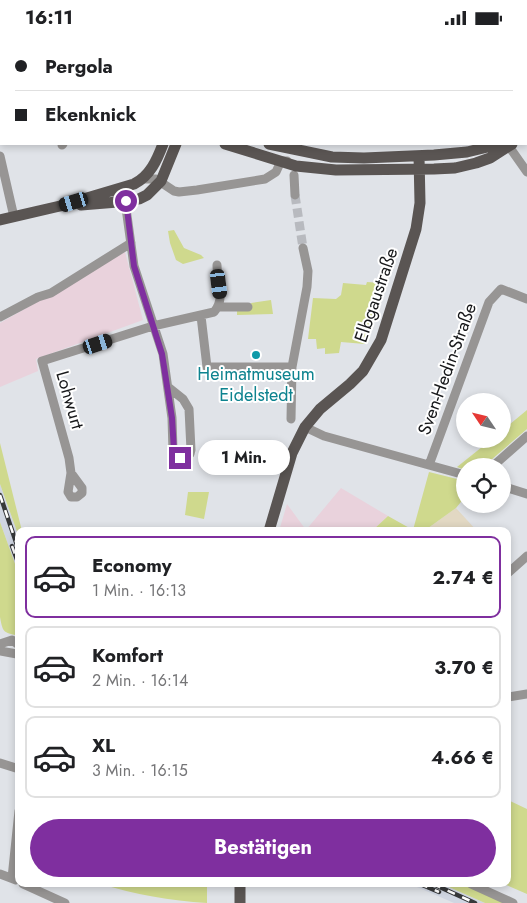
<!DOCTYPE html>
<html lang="de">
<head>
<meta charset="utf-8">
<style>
  :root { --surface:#fff; --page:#f6f6f6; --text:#202124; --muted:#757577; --line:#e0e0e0; --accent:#7f2f9f }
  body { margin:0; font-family:Jost,sans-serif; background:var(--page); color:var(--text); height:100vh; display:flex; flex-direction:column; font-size:19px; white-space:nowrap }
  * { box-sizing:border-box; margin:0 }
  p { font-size:16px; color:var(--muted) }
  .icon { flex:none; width:28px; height:28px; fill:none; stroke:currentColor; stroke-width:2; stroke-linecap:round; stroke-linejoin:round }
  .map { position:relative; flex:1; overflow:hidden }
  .details { position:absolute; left:15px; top:492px; width:496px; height:360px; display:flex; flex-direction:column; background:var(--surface); border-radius:10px; box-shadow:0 2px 8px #0003 }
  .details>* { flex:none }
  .banner { position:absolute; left:0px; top:0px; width:528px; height:110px; box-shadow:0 2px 8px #0003; display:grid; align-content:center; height:110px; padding:0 15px; background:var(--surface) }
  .needle { width:32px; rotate:305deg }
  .tools { position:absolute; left:456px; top:358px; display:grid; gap:10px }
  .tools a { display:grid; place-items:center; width:55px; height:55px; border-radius:50%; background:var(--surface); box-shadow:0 2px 8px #0003; font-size:25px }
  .end { position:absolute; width:22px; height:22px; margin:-11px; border:6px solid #7f2f9f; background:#fff; box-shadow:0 0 0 2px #fff }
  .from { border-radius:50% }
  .bubble { position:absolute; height:35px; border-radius:18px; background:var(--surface); box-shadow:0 2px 8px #0003; font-size:16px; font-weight:700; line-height:35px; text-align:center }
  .car { position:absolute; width:15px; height:30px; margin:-15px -8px; border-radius:6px; box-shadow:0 0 4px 1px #0007; background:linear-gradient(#222 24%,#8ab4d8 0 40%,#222 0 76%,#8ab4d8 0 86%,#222 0) }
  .banner b { display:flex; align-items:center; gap:18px; height:48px; font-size:19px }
  .banner b+b { border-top:1px solid var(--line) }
  .banner i { width:12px; height:12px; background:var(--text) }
  ul { padding:9px 0 0; list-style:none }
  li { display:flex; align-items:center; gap:15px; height:82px; margin:0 10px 8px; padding:0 5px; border:2px solid var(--line); border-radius:10px }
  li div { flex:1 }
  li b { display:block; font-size:19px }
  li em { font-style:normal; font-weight:700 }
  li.on { border-color:var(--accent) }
  li>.icon { width:45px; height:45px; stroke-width:1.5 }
  .primary-button { display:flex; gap:10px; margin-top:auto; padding:10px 15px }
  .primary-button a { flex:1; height:58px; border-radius:30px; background:var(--accent); color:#fff; font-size:20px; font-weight:700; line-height:58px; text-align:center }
  .status { display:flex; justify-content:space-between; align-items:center; height:35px; padding:0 25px; background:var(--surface); direction:ltr }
  .status svg { height:14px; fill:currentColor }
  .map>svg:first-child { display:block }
  .commercial { fill:#e9d2dc }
  .built { fill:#d0d6e2 }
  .education { fill:#e2d8c3 }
  .green { fill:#cfd98d }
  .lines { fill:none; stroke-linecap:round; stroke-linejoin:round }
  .minor-tunnel { stroke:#b8babf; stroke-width:9; stroke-dasharray:9 4.5; stroke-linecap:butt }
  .minor { stroke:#979594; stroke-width:9 }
  .major { stroke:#5a5553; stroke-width:11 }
  .rail-casing { stroke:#36383a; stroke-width:4.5 }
  .rail { stroke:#fff; stroke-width:2.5; stroke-dasharray:8; stroke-linecap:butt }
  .route { stroke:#7f2f9f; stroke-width:6 }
  .culture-dot { fill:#0f9aa8; stroke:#fff; stroke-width:2 }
  .labels { text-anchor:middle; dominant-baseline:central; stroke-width:4; stroke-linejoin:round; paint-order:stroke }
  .street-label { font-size:18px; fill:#17181a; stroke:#fff }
  .culture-label { font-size:18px; fill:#0d838f; stroke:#fff }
</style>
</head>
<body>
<div class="status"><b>16:11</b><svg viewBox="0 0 49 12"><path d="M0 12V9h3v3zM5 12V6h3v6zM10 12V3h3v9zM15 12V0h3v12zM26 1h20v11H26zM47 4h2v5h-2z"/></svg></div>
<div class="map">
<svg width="527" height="868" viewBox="0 0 527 868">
  <rect width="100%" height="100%" fill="#e0e3e8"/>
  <path class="commercial" d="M125,217L143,285L36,324L38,336L0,352V288Z
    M341,453L388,481L372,496H279L287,469L306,495Z"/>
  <path class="built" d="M0,449L19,502V540L0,487Z
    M410,849H442L485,868H454Z"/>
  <path class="education" d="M456,473L477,496H424Z"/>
  <path class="green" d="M174,195L184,213L201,220L204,223L183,229L176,225L170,208L168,196Z
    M367,247L381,248C380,270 373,289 365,309L341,307L339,318L325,319V313L317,314L316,304H308L313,263L336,264L341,260L343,248L366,250Z
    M271,265L273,279L237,280V275L252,274L251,268Z
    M527,375V394L484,431H465V435L457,432L492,404H502L503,395Z
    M0,408L22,496H19V502L0,449Z
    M429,437L465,446V462L456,473L424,496H372L388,481L413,495Z
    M188,457H209L204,484L185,480Z
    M0,487L19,540V601C4,597 3,599 0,582Z
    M508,765L527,774V859L504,849H508Z
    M100,849H207V868C170,866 135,859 100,849Z
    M442,849H463L506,868H485Z"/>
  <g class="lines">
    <path class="minor-tunnel" d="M295,160L303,213"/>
    <path class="minor" d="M378,1L379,0
      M0,25H1
      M62,110L63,109
      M508,110L527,137
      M0,121L14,182
      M294,140L295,160
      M143,144H156L174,156L179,157L197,155L265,144L276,137L281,126H287
      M110,156L118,159L125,166L134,231L163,319L172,383L173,416L177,421L183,423L190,419L191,415L189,374L183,364L168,352
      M218,272H248
      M201,281L207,332H292
      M0,282L38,262L51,258L131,208
      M291,384L292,332L307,252L308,236L303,213
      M305,392L324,401L465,440
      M429,430L489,267L501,254L527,264
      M493,431L527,401
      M71,438L82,453V458L77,462H71L68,457L71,438L69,423L42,326L153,291L214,277C226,264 217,246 217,230
      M502,451L527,459
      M508,538L527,521
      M0,609L12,605L19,610
      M0,616L17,619L19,616
      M508,662L527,659
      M0,728L19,734
      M0,839L16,845
      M12,843L19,776
      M23,849L65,868
      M471,849L513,868"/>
    <path class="major" d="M49,0L51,1
      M526,103H527
      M225,109L296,131L336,135L434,134L455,133L476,128L490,123L512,109
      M269,109L332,122L364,123L434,120L467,117L496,110H506
      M81,170L130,166L139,164L147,160L161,146L176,109
      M0,185L60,171L134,149C150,141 157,125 163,109
      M269,496L292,418L305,392L320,374L350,349L363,336L381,305L416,194L420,168L419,121
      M240,849V868"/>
    <defs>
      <path id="rail" d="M0,460L19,516
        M12,511L19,530
        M420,849L439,857
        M433,849L475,868"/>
    </defs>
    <use href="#rail" class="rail-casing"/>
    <use href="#rail" class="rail"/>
  </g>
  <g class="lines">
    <path class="route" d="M126,166L134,231L162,319L172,383L174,416L180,423"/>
  </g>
  <circle class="culture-dot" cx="256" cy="320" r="5"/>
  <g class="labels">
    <g class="street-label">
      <text transform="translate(376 260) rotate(-71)">Elbgaustraße</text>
      <text transform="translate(447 334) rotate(-70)">Sven-Hedin-Straße</text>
      <text transform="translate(70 365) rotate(74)">Lohwurt</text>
    </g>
    <g class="culture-label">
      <text x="256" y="339">Heimatmuseum<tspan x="256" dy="21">Eidelstedt</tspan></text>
    </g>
  </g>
</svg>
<div class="tools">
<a><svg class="needle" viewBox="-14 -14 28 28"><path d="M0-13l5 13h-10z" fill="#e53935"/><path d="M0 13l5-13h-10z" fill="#757577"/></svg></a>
<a><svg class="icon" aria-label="locate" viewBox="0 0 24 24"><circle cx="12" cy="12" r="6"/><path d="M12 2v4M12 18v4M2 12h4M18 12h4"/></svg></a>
</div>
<i class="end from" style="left:126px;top:166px"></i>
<i class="end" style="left:180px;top:423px"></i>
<div class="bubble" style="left:198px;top:405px;width:92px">1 Min.</div>
<i class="car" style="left:74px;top:167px;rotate:253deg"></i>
<i class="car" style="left:219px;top:249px;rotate:173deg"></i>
<i class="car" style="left:98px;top:309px;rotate:72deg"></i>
<div class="banner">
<b><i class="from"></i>Pergola</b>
<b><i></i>Ekenknick</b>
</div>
<section class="details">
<ul>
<li class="on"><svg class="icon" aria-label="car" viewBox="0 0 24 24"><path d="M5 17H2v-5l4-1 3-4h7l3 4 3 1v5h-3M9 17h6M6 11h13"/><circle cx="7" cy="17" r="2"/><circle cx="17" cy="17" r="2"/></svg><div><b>Economy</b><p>1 Min. · 16:13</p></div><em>2.74 €</em></li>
<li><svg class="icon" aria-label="car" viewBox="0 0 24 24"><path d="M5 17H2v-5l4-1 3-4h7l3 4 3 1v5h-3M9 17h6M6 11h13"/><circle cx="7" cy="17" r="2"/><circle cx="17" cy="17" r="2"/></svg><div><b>Komfort</b><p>2 Min. · 16:14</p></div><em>3.70 €</em></li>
<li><svg class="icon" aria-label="car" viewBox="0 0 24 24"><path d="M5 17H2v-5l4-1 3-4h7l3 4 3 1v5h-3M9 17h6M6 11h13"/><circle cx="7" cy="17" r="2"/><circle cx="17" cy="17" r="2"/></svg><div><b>XL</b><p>3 Min. · 16:15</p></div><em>4.66 €</em></li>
</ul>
<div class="primary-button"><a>Bestätigen</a></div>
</section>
</div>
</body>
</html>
